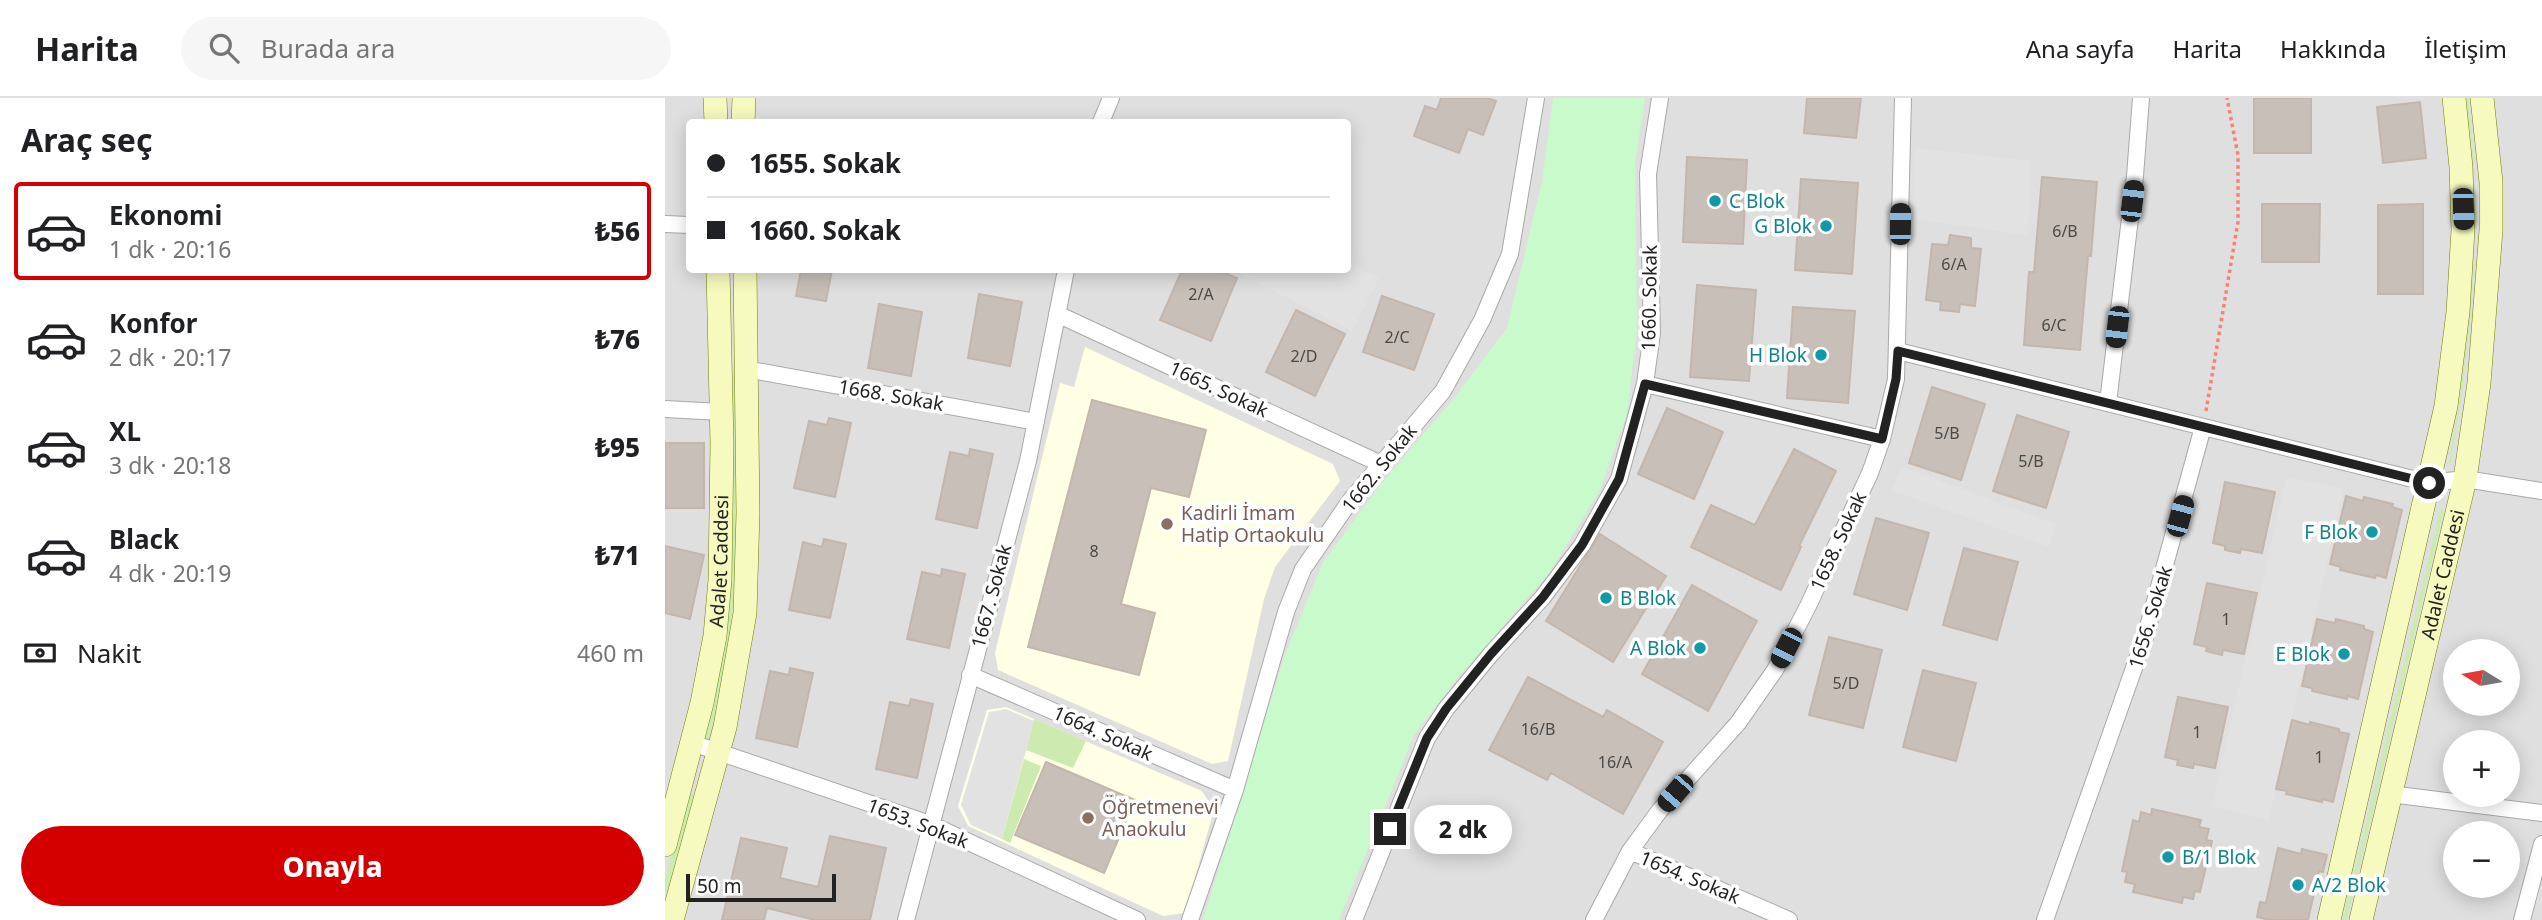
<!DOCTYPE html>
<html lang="tr">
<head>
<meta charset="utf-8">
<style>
  :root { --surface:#fff; --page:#f6f6f6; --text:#202124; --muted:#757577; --line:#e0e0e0; --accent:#d40000 }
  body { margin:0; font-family:"Noto Sans",sans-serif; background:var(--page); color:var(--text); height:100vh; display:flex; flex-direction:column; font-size:26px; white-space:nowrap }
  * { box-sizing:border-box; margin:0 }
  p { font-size:23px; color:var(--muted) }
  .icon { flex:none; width:38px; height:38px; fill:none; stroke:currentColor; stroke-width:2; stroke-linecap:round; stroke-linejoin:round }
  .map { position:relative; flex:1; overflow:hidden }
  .sheet { display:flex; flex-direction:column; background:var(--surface); width:665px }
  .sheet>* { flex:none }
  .top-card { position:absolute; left:21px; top:21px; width:665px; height:154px; border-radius:7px; box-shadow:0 4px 18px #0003; display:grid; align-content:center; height:154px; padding:0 21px; background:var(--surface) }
  .needle { width:46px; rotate:281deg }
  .fabs { position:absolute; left:1778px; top:541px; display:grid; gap:14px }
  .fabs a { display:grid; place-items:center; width:77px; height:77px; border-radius:50%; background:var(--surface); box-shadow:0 4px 18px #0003; font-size:35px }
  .scale { position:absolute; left:21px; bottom:18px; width:150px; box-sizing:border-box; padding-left:7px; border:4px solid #222; border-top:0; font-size:19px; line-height:24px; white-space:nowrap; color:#222; -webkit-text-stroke:5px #fff; paint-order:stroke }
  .end { position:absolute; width:32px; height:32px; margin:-16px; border:9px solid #222; background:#fff; box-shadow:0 0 0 4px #fff }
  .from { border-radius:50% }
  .bubble { position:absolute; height:49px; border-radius:24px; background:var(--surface); box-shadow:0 4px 18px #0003; font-size:23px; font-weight:800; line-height:49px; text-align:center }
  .car { position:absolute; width:21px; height:42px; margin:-21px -10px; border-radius:9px; box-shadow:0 0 5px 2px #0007; background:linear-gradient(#222 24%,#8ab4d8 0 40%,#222 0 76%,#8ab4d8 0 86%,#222 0) }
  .top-card b { display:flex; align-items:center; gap:24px; height:66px; font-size:26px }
  .top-card b+b { border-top:2px solid var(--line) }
  .top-card i { width:18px; height:18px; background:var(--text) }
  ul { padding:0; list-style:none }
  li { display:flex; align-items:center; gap:21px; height:98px; margin:0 14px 10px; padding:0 7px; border:4px solid transparent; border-radius:7px }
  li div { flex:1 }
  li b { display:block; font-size:26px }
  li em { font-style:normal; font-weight:800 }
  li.current { border-color:var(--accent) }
  li>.icon { width:63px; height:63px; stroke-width:1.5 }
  h2 { padding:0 21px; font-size:32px; line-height:84px }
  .pay { display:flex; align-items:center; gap:18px; height:77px; padding:0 21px; font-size:26px }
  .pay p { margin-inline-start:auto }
  .cta { display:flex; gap:14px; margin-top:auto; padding:14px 21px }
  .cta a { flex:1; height:80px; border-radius:42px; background:var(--accent); color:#fff; font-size:28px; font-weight:800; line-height:80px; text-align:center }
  header { display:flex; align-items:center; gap:42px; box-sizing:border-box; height:98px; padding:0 35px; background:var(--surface); border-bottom:2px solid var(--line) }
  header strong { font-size:33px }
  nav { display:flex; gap:38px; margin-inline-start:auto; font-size:24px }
  .search { width:490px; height:63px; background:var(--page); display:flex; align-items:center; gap:18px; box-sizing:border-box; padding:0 24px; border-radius:38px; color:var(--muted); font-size:26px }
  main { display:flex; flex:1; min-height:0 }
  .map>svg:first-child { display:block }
  .residential { fill:#e0dfdf; fill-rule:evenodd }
  .education { fill:#ffffe5 }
  .grass { fill:#cdebb0 }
  .park { fill:#c8facc }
  .parking { fill:#e2e2e2 }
  .building { fill:#c7bfb8; stroke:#c4b6ab; stroke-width:2 }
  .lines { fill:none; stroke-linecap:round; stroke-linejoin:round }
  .street-casing { stroke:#a9a9a9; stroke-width:18 }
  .secondary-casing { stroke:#707d05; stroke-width:24 }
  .path { stroke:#fa8072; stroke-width:3.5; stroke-dasharray:3.5 3.5; stroke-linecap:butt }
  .street { stroke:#fff; stroke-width:16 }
  .secondary { stroke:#f7fabf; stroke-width:23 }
  .route { stroke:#222; stroke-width:9 }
  .culture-dot { fill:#0f9aa8; stroke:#fff; stroke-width:2.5 }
  .education-dot { fill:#8d6e63; stroke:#fff; stroke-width:2.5 }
  .labels { text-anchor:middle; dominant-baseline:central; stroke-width:7; stroke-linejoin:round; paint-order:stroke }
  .number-label { font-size:16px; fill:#4b4948 }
  .culture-label { font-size:19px; fill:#0d838f; stroke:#fff; text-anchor:end }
  .street-label { font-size:19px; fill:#222; stroke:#fff }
  .education-label { font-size:19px; fill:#785e54; stroke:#fff; text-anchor:start }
</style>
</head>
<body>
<header>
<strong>Harita</strong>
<div class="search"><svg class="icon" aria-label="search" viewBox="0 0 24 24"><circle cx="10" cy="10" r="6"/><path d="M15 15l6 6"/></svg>Burada ara</div>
<nav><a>Ana sayfa</a><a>Harita</a><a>Hakkında</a><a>İletişim</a></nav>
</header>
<main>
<section class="sheet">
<h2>Araç seç</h2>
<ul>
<li class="current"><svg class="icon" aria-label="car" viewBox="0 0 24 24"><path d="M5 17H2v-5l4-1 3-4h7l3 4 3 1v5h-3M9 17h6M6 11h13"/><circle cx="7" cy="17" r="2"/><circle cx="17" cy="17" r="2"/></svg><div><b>Ekonomi</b><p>1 dk · 20:16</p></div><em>₺56</em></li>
<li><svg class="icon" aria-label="car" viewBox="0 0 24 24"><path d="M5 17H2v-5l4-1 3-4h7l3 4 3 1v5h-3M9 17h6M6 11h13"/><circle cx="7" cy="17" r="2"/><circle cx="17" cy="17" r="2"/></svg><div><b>Konfor</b><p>2 dk · 20:17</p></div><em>₺76</em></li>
<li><svg class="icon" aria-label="car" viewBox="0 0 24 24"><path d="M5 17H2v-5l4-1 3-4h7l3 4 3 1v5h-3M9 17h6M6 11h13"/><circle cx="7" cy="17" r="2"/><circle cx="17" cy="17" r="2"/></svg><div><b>XL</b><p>3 dk · 20:18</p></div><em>₺95</em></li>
<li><svg class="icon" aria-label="car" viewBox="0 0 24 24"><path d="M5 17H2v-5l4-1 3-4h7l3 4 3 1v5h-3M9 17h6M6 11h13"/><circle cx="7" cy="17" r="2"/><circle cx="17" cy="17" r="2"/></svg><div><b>Black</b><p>4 dk · 20:19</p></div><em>₺71</em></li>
</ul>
<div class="pay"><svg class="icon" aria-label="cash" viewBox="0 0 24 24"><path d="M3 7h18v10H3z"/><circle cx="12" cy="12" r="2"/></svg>Nakit<p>460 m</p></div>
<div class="cta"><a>Onayla</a></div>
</section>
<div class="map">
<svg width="1877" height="822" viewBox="0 0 1877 822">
  <rect width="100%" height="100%" fill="#f2efe9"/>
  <path class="residential" d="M0,0H1877V822H0ZM24,24H682V172H24ZM1790,553H1843V606H1790ZM1790,644H1843V696H1790ZM1790,735H1843V788H1790Z"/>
  <path class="education" d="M420,249L668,366L675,383L610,469L599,501L563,663L547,666L333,572L330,555L395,285L409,289Z
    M341,609L537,693L549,712L520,815L498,818L303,728L293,708L322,612Z"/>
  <path class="grass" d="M1801,0H1803C1818,129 1807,239 1786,366L1784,365C1798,284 1809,202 1809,119C1809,79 1804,39 1801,0Z
    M66,290L72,292C71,366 75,442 68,517C64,560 53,602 44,643L39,641L60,547L64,511L67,428Z
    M1775,411L1779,412L1682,822H1678Z
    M369,621L421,643L408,670L361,652Z
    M359,661L376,668L345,745L337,741Z
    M24,695L31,698L0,803V781Z"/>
  <path class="park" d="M888,0H980L970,65L972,232L962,316L935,392L885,474L790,583L749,637L674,822H538L620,557L658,464L719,382L786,304L842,230L877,83Z"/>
  <path class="parking" d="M1250,50L1366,63L1363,137L1248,121Z
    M683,164L714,180L687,233L568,172H682Z
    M1237,369L1391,426L1384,449L1226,392Z
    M1621,380L1679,390L1604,722L1547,708Z
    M341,611L369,623L337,741L306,727L296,707L324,614Z"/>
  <path class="building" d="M776,0H822L831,3L818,37L803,31L794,55L749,38L760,8L772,12Z
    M1142,0H1196L1191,40L1139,35Z
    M1589,0H1646V55H1589Z
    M1755,4L1761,60L1718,65L1712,9Z
    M1022,59L1082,62L1078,146L1018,144Z
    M1377,79L1432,84L1426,158H1423L1415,252L1359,247L1364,174H1369Z
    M1136,81L1193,85L1187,176L1130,172Z
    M1597,106H1655L1654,164H1597Z
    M1758,106V196H1713V107Z
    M1285,137L1306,140V150L1316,151L1310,208L1295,206L1294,214L1275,212L1276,204L1261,202L1267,146L1283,147Z
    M136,172H167L161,203L131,198Z
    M517,172H552L572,180L546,243L495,222Z
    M1032,187L1091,192L1084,283L1025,279Z
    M314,196L357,204L345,268L303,260Z
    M717,198L769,216L749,272L698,254Z
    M214,206L257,214L246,278L203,270Z
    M1128,209L1190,213L1183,305L1122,300Z
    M631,212L680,236L650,298L601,274Z
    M1267,289L1320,306L1296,382L1244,365Z
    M427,302L541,332L524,399L486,390L456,506L490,515L474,577L363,549Z
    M1002,310L1058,334L1029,401L973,376Z
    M1352,317L1404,334L1381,410L1328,393Z
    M164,320L186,325L170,399L129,390L144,323L162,327Z
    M0,345H39V410H0Z
    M305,351L328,356L312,430L271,421L285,354L304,358Z
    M1129,351L1171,373L1134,448L1136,449L1116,492L1026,449L1046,407L1090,427Z
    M1560,384L1610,394L1597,455L1576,451L1575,455L1560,452V448L1548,445Z
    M1681,398L1698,403L1699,399L1728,406L1727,409L1737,412L1721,480L1711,477L1710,480L1675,472L1676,469L1665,466Z
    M1211,420L1264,435L1242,512L1189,496Z
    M935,436L1001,478L948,564L881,523Z
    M159,441L181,446L165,520L124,512L138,444L157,449Z
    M0,448L39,457L25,521L0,515Z
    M1299,450L1353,464L1332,542L1278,527Z
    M277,471L300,476L284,550L242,541L257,474L276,478Z
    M1542,485L1592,495L1579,556L1558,552L1557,557L1541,553L1542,549L1529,546Z
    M1027,487L1092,523L1043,613L977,576Z
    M1652,521L1670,525L1671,521L1699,528V531L1708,534L1693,601L1682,598V601L1647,593V590L1637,588Z
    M1164,539L1217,552L1198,630L1144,617Z
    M125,570L148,575L132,649L91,640L105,573L124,577Z
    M1258,572L1311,585L1291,663L1238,649Z
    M863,579L938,619L942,612L998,644L958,716L886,675L882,682L824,652Z
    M1513,599L1563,609L1550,670L1529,666L1528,670L1512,667L1513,662L1500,659Z
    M246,601L268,606L252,680L211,671L225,604L244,608Z
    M1627,622L1645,627V624L1674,631V634L1684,636L1668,704L1657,701V704L1621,696L1622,693L1611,691Z
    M381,664L470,702L439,775L350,737Z
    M1487,711L1536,722L1534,729L1544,731L1541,742L1547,743L1535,794L1530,793L1528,801L1518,799L1517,805L1468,794L1470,786L1460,784L1462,774L1457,773L1468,722L1474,724L1476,714L1486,717Z
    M165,738L221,750L205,822H150L102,810L99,822H57L76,740L122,750L115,780L153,789Z
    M1613,750L1636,756L1637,751L1662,757L1658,774L1654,773L1643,822H1605L1592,819L1595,804L1601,805Z"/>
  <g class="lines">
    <defs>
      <path id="street" d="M436,24L446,0
        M0,126L24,127
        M392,216L716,366
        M1233,253L1764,385L1800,381L1877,393
        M81,271L371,324
        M980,286L1217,341
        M1443,305L1470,78L1476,0
        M0,311L56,314
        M305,577L570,692
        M27,645L265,726L472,822
        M1725,696L1877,715
        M965,753L1124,822
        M241,822L363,363L401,172
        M525,822L570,692L621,514L638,471L685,403L778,293L817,222L845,156L871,0
        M689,822L762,640L781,611L826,556L878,499L917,447L954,381L980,286L987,235L983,76L995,0
        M929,822L965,753L995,712L1073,625L1110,572L1143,508L1205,375L1217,341L1231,281L1238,0
        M1380,822L1481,536L1538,329
        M1857,822L1877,746"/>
      <g id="secondary">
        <path d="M50,0L51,24"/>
        <path d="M78,24L79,0"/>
        <path id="s1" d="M0,747L37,605L50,538L55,482L57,346L53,172"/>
        <path d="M7,822L60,629L80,515L83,415L80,172"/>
        <path d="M1664,822L1781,308L1793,214L1798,132L1796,69L1789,0"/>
        <path id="s2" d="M1696,822L1800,381L1814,285L1826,132V84L1817,0"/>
      </g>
    </defs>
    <use href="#street" class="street-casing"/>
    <use href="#secondary" class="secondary-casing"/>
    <path class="path" d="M1541,313L1573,124V57L1562,0"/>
    <use href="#street" class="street"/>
    <use href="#secondary" class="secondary"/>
  </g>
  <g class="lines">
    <path class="route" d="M725,731L762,640L781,611L826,556L878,499L917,447L954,381L980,286L1217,341L1231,281L1233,253L1764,385"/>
  </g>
  <g class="culture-dot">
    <circle cx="1050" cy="103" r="7"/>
    <circle cx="1161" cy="128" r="7"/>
    <circle cx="1156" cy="257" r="7"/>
    <circle cx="1707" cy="434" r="7"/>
    <circle cx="941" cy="500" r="7"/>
    <circle cx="1035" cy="550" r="7"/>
    <circle cx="1679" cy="556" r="7"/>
    <circle cx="1503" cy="759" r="7"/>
    <circle cx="1633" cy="787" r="7"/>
  </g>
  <g class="education-dot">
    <circle cx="502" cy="426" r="7"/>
    <circle cx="423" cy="720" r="7"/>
  </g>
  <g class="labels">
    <g class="number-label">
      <text x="1400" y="133">6/B</text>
      <text x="1289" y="166">6/A</text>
      <text x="536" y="196">2/A</text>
      <text x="1389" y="227">6/C</text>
      <text x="732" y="239">2/C</text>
      <text x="639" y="258">2/D</text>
      <text x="1282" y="335">5/B</text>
      <text x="1366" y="363">5/B</text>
      <text x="429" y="453">8</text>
      <text x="1561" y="521">1</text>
      <text x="1181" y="585">5/D</text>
      <text x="873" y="631">16/B</text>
      <text x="1532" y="634">1</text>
      <text x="1654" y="659">1</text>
      <text x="950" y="664">16/A</text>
    </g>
    <g class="culture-label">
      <text x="1064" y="103" text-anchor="start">C Blok</text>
      <text x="1147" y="128">G Blok</text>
      <text x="1142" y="257">H Blok</text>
      <text x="1693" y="434">F Blok</text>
      <text x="955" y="500" text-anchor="start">B Blok</text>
      <text x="1021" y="550">A Blok</text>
      <text x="1665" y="556">E Blok</text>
      <text x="1517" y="759" text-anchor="start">B/1 Blok</text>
      <text x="1647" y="787" text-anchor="start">A/2 Blok</text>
    </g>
    <g class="street-label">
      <text transform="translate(984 200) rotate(-89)">1660. Sokak</text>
      <text transform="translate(554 291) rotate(25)">1665. Sokak</text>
      <text transform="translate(226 297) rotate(10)">1668. Sokak</text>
      <text transform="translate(714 370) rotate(-51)">1662. Sokak</text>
      <text transform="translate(1173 443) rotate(-65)">1658. Sokak</text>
      <text stroke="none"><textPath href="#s1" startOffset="290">Adalet Caddesi</textPath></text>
      <text stroke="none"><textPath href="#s2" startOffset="355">Adalet Caddesi</textPath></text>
      <text transform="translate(326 498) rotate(-75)">1667. Sokak</text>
      <text transform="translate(1485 519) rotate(-73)">1656. Sokak</text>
      <text transform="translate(438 635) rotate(24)">1664. Sokak</text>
      <text transform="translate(253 725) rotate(21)">1653. Sokak</text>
      <text transform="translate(1025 779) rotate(23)">1654. Sokak</text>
    </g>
    <g class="education-label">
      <text x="516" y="415">Kadirli İmam<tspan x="516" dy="22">Hatip Ortaokulu</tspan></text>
      <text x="437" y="709">Öğretmenevi<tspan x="437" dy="22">Anaokulu</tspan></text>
    </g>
  </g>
</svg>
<div class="fabs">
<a><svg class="needle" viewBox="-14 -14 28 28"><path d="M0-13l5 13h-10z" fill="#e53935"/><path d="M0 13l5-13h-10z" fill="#757577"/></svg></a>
<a>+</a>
<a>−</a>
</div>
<div class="scale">50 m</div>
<i class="end from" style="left:1764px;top:385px"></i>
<i class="end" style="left:725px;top:731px"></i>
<div class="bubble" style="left:749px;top:707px;width:98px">2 dk</div>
<i class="car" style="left:1467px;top:103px;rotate:7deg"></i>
<i class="car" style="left:1798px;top:111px;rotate:178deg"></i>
<i class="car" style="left:1235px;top:126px;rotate:1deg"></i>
<i class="car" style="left:1452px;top:229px;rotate:187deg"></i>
<i class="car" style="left:1515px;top:418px;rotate:15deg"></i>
<i class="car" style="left:1121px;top:550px;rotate:207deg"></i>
<i class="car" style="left:1010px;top:695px;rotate:221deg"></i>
<div class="top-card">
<b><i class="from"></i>1655. Sokak</b>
<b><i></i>1660. Sokak</b>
</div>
</div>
</main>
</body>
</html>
